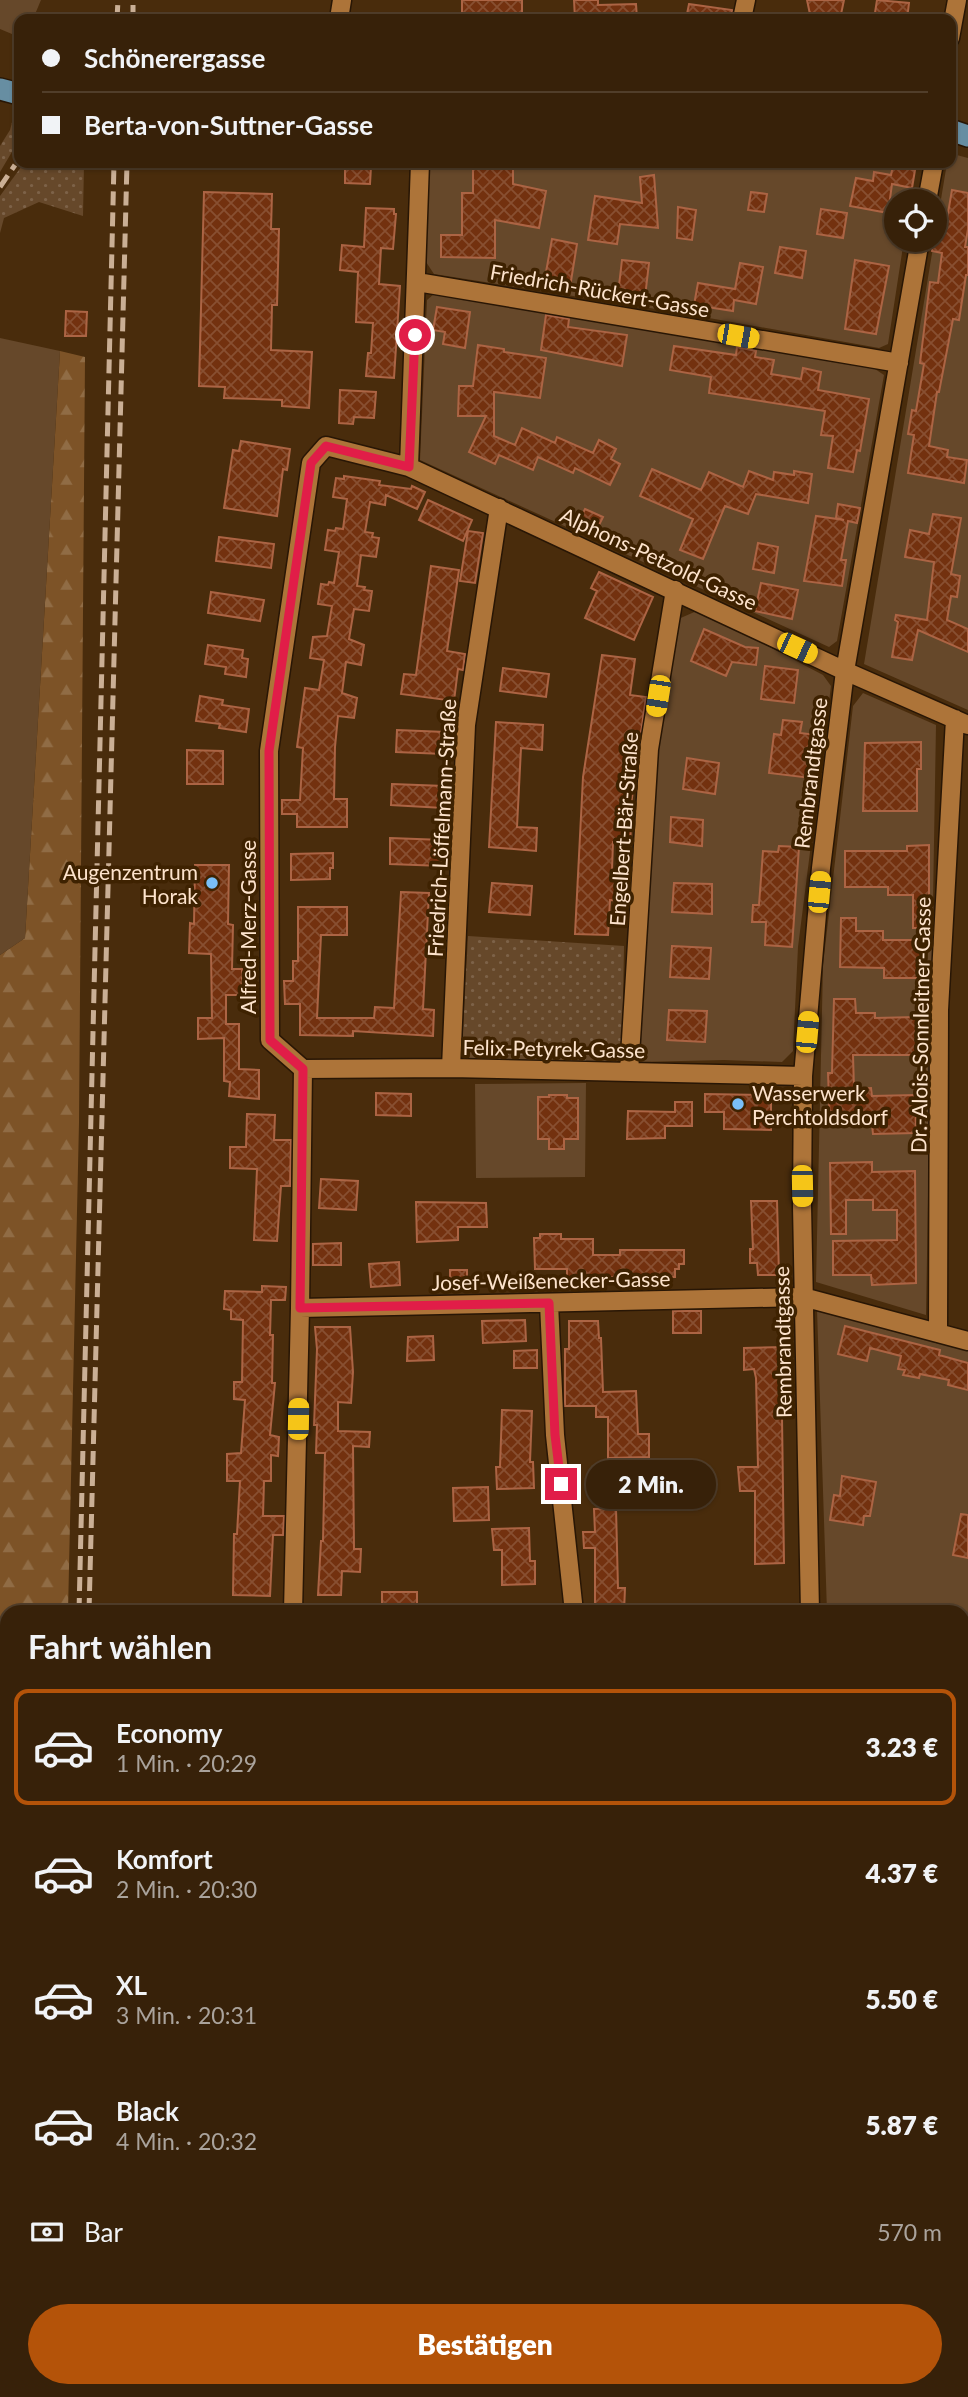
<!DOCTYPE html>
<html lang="de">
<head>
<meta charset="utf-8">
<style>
  :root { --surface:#372109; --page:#3e2912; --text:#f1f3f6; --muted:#aaa39c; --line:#513e2a; --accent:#b45309 }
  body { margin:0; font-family:Lato,sans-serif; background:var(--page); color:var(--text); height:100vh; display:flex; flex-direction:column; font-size:26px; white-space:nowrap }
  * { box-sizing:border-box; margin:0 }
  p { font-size:23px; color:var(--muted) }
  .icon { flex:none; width:38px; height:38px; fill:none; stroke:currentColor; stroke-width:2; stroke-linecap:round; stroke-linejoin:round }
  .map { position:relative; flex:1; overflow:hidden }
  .side { position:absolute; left:0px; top:1605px; width:970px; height:793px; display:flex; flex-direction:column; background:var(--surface); border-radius:21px 21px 0 0; box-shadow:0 2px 5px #0004,0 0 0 2px var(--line) }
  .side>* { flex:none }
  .guide { position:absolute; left:14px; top:14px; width:942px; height:154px; border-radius:14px; box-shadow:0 2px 5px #0004,0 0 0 2px var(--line); display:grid; align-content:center; height:154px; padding:0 28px; background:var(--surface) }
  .tools { position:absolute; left:884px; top:189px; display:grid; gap:14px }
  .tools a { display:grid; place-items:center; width:63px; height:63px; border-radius:50%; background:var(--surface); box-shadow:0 2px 5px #0004,0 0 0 2px var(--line); font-size:35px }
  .end { position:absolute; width:32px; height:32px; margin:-16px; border:9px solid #e11d48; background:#fff; box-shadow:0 0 0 4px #fff }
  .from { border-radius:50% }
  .bubble { position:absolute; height:49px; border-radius:24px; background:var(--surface); box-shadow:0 2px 5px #0004,0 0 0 2px var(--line); font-size:23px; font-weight:800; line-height:49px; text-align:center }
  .car { position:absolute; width:21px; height:42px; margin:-21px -10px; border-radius:9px; box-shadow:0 0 5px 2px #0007; background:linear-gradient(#f5c518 24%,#345 0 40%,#f5c518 0 76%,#345 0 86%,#f5c518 0) }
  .guide b { display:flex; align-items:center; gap:24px; height:66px; font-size:26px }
  .guide b+b { border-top:2px solid var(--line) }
  .guide i { width:18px; height:18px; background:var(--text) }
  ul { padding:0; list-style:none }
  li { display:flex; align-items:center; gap:21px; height:116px; margin:0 14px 10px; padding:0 14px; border:4px solid transparent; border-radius:14px }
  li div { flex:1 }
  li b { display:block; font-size:26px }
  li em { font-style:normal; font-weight:800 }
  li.selected { border-color:var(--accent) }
  li>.icon { width:63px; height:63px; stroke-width:1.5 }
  h2 { padding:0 28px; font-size:32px; line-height:84px }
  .pay { display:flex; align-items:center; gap:18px; height:77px; padding:0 28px; font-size:26px }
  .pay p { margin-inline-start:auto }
  .primary-button { display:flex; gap:14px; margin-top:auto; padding:14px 28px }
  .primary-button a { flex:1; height:80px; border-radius:42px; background:var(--accent); color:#fff; font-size:28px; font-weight:800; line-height:80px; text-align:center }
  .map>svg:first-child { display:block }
  .grass { fill:url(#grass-dots) }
  .forest { fill:url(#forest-firs) }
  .green { fill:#66482a }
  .building { fill:url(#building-cross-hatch); stroke:#ac6444; stroke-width:2 }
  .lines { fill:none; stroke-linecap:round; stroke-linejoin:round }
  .minor-casing { stroke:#281605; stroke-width:21 }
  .major-casing { stroke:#281605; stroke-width:24 }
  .minor { stroke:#ad7439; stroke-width:18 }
  .major { stroke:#678ea2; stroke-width:21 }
  .rail { stroke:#caaf95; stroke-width:5; stroke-dasharray:14 7; stroke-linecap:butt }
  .route { stroke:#e11d48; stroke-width:9 }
  .poi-dot { fill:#79bff8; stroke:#3e2201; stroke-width:2.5 }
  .labels { text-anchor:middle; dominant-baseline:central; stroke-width:7; stroke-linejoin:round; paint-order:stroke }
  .street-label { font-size:21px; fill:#fde3cc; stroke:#3e2201 }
  .poi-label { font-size:21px; fill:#fde3cc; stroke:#3e2201; text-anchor:end }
</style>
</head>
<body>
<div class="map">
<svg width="968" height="2397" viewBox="0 0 968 2397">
  <defs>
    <pattern id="grass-dots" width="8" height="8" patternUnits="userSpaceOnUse" patternTransform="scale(1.75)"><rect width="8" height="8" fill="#66482a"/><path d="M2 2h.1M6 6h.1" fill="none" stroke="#7d6248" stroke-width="1.8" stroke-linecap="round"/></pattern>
    <pattern id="forest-firs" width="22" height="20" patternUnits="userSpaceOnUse" patternTransform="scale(1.75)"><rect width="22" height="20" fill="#7d5327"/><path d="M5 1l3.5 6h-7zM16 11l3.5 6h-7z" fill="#906c45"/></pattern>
    <pattern id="building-cross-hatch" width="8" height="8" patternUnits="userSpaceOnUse" patternTransform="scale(1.75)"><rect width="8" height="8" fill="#73310f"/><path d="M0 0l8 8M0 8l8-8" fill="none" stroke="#884f31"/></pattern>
  </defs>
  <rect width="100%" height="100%" fill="#492c0c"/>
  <path class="grass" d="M15,111H19V140L0,172V146L10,130Z
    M24,163H84L83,216L39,202L4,218L0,233V196Z
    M468,936L624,946L622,1057L616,1062L471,1061L462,1049Z"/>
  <path class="forest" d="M60,351L85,357L79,1122L68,1612H7V1930H0V955L25,938Z"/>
  <path class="green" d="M0,0H41L33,19H19V37L0,29Z
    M953,154L968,158V710L864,664L947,163H950V157Z
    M427,163H916L910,201H896V240H904L888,344L879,348L675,312L434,274L424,259Z
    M434,294L872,367L884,375L837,641L829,647L420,460L427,300Z
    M0,338L60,351L25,938L0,955Z
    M699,610L823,675L831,686L798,947L793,1051L782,1062L724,1060L639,1062L659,740L676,620Z
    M863,693L936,725L926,1315L816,1282L823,965L853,706Z
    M586,1083L585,1177L476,1178L475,1084Z
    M817,1309L968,1351V1897H962V1612H827Z
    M110,2391V2390L227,2391V2397H110Z"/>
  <path class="building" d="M462,0H522V19H462Z
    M574,0H598V5L636,4L637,19H575Z
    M807,0H844L840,19H811Z
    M877,0L909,3L907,19H874Z
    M689,4L732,10L731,19H686Z
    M473,163H513V184L546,191L539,228L495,220V258L441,257V235H462V193H473Z
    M345,166L371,167L370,184L345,183Z
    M893,166L915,170L912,188L892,184L888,213L850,206L856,178L873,181L874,172L891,175Z
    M654,175L658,228L620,224L617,244L588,240L595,196L642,203L640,177Z
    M952,190L968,193V229L965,247H968V275H966L959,320L953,319L939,392H937L929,446L948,450L947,457L967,460L964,483L908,473L914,435L908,434L912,410L916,411L924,364L920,363L930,282L938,283L942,253L932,251L937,218L947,219Z
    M204,192L272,194L271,229H279L277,305H272L271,350L312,352L309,408L282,406V400L224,398L225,387L199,386Z
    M751,192L767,194L764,212L748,210Z
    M678,207L696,210L692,240L677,238Z
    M366,208L394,209V214H396L393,249L381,248L379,284L400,286L394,378L366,376L368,353H371L373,323L356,322L358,272L340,270L342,245L364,247Z
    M821,209L847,213L843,238L817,234Z
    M552,239L577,244L570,287L544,283Z
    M780,247L806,251L802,278L775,273Z
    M622,260L649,263L645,297L618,294Z
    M855,260L889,266L876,334L845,329Z
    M740,263L763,267L756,304L734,300L733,311L694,305L698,283L735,289Z
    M437,307L470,312L465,348L443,344L445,332L433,330Z
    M66,311L87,312L86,336H65Z
    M546,315L569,319L568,327L627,335L622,366L541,350Z
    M478,345L504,349V352L546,358L540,398L494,392V436L515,445L522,428L555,443L557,437L593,453L599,440L616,449L611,459L620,464L610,485L575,468L573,473L538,457L533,470L499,455L495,464L469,452L486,416H458L459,386H473Z
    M674,346L736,355L737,347L756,351L755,357L774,360L771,374L801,379L803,368L821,372L818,390L869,399L860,451L857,450L853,472L828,468L833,436L821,435L825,411L709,393L711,377L670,370Z
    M340,390L376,392L374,418L354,417L353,424L339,423Z
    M241,441L290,449L287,470L283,469L277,516L224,508L233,450L239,451Z
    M652,469L701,490L709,472L743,487L749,471L773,480L774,472L794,475V471L812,474L808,503L756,494L748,514L725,506L703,559L680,550L693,519L640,496Z
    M344,476L380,481L379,485L411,489L412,486L425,492L417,509L386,495L385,505L370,502L365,532L373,533L372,537L379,538L376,557L361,555L357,586L365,587L364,590L372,591L369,611L354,609L349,639L364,645L361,665L346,662L342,693L357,698L354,718L338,716L335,747L334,799H347V827H297V814H282V800H300L303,748L297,747L305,688L319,690L324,660L310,658L313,637L327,636L332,606L318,604L321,584L328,585L329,582L334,583L339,552L325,550L328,530L335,531L336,528L343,529L347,499L333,497L336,478L344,479Z
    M428,500L472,520L463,541L419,520Z
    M838,504L860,508L857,523L848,521L841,560H846L842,586L804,581L816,516L844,520L836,518Z
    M585,509L603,517L593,537L575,529Z
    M933,514L961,518L951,574L960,576L957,597L951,596L947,620L968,629V652L918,630L912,660L892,657L898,622L895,620L896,615L927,620L934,562L905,557L910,530L929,534Z
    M468,531L483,533L475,583L460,581Z
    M219,537L274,544L271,568L216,561Z
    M758,543L778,547L774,573L753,569Z
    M431,566L459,570L447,651L465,654L463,670L458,669L454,701L401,694L404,674L416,675Z
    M599,572L653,597L634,640L585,618L597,591L591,588Z
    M761,583L798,590L792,619L755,611Z
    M211,592L264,600L260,621L208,613Z
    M704,629L745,647L758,648L756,665L732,662L726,676L691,661Z
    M208,645L243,650L242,658L248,659L246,677L225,674L226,667L205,664Z
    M602,655L635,659L630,695L646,697L630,812H632L630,843L613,842L612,870L629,871L627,901L610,900L608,935L575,934L583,777Z
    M765,666L798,670L794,703L761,699Z
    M503,668L549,674L546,697L500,691Z
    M200,696L223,700L222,705L249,709L246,732L219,728L220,724L196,721Z
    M783,720L802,722L800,733L817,735L811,778L769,773L774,734L781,735Z
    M496,722L543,725L542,750L521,748L517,827L537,828L536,851L489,847Z
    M397,730L445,732L444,754L396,752Z
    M921,742V769H917V811H863L865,743Z
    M187,750L223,751V784H187Z
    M687,758L719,763L715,794L683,789Z
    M392,784L444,786L443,808L391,805Z
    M671,817L703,820L702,846L670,842Z
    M390,838L443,840L442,866L390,864Z
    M929,845V928H913V895H888V887H845V851H907V846Z
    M779,846L799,847L792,947L765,945L766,922H752L753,905H759L763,851L778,852Z
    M333,853V868H330V879L291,880V854Z
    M195,865H229L228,924L233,925L232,969H242V995H226V1024H239V1069L259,1070V1099L229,1096L230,1082L224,1081V1038L198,1039V1018H212L211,954L189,953L190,923L194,924Z
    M492,883L532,886L530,915L489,912Z
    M674,883L712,884V914L672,912Z
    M401,892L429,893L423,1009L434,1010L433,1036L353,1031V1036L300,1035V1004H285L284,981H293V961H298V907H347V935H321L317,1018H374L375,1007L394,1008Z
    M841,918H856V931H883V940H926V978H884V968L840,967Z
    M672,946L711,948L709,979L670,977Z
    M834,999H855L856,1013H875V1018L916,1017V1055H853L854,1089L871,1088L872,1096L915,1095L916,1133L873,1134L872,1125L830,1126L828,1073H832Z
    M669,1010L707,1011L705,1042L667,1040Z
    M376,1093L411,1094V1116L376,1115Z
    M705,1094L771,1095V1130L724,1129V1112H705Z
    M549,1095H567V1098H578V1139H564V1149H549V1139H538V1097H549Z
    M675,1102H692V1126H665V1138L627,1139L628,1111L675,1112Z
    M247,1114L275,1115L274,1140H291L290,1186H281L277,1241L254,1240L257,1169L230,1168V1147H246Z
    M872,1162V1172L915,1171L916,1283L872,1285L871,1275H833V1241L897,1240V1210H873V1200H846V1234H831L830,1163Z
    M321,1179L358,1181L356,1210L319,1208Z
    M751,1201H777L779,1275H758L757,1263H750V1249H753Z
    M416,1202L486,1203L487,1227H458V1240L417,1242Z
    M540,1234H561V1239H593V1255H620V1250H684V1264H679V1269H675V1277H634L635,1283H620V1277L567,1278V1269H535L534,1238H540Z
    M341,1243V1265H313V1244Z
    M399,1262L400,1285L371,1287L369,1264Z
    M450,1270H467V1290H450Z
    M262,1286L286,1287L285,1300H271L270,1335H273L272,1383H275L270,1435L279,1437L278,1456L271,1455V1481H264L263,1516H284L283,1535H273L270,1596L233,1595L234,1534H237L240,1481H227V1454L241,1453L245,1400L234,1399V1382H242L243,1320L231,1319V1310L224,1309L225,1291L262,1292Z
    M673,1311H701V1333H673Z
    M525,1320L526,1341L483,1343L482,1321Z
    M569,1321H598L599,1338H601L603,1392L636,1391L638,1434H649V1457L608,1458V1417H596V1406H565V1349H569Z
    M845,1326L940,1350L939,1355L968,1363V1390L948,1385L949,1380L920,1374L919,1378L903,1375L905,1370L898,1369L901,1356L870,1348L867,1361L838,1354Z
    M315,1327H350L353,1372L351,1403L338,1402V1431L370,1432L369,1447L353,1446L354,1549H361L360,1572L342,1571L341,1595H318L321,1541H323L325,1453H316L317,1425H314L317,1349Z
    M433,1336L434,1360L407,1361L408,1337Z
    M784,1347L788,1416L782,1417L784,1563L755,1564V1491H740L738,1467H758L756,1378L754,1369L744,1370V1348Z
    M537,1350V1368H514V1351Z
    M502,1410L532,1411L530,1462H533L534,1488L497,1489L496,1467H500Z
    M643,1471L664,1472L663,1491L642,1490Z
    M842,1476L876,1482L870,1516H864L863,1525L830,1520L834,1495L840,1496Z
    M488,1487L489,1520L454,1521L453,1488Z
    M616,1508L618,1588H625L624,1612H595V1548H584L583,1532H595L594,1509Z
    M961,1514L968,1515V1558L953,1555Z
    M529,1528L530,1561H535V1584L502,1585V1550H494L492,1529Z
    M382,1592H417V1612H382Z"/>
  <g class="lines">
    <defs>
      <path id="minor" d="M339,19L342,0
        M742,19L746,0
        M950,38L957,0
        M927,201L934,163
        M417,282L899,363
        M409,467L420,163
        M451,1068L466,725L499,508
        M303,1069L451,1068L803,1076
        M629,1072L649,749L675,590
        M549,1303L555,1435L574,1612
        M300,1308L803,1297L968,1341
        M938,1333L939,1010L955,719
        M293,1612L300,1308L303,1069L270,1040L269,751L311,463L326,446L409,467L845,671L968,725
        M810,1612L802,1205L803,1076L821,868L845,671L920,240
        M962,1908L968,1907
        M962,2109L968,2107
        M0,2209L7,2210
        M962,2287H968
        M878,2390V2397
        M383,2397V2390"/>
      <path id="major" d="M0,89L19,94
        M950,130L968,136"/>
    </defs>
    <use href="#minor" class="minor-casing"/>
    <use href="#major" class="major-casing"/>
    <use href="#minor" class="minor"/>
    <use href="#major" class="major"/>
    <path class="rail" d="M117,19L118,0
      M133,19V0
      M0,187L15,165
      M79,1612L114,163
      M89,1612L127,163
      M59,2397V2390
      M69,2397L70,2390"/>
  </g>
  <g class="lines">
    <path class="route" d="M415,335L409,467L326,446L311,463L269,751L270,1040L303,1069L300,1308L549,1303L555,1435L561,1484"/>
  </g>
  <g class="poi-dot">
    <circle cx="212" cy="883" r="7"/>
    <circle cx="738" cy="1104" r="7"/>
  </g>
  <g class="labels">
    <g class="street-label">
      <text transform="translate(600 290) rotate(10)">Friedrich-Rückert-Gasse</text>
      <text transform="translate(659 558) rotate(25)">Alphons-Petzold-Gasse</text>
      <text transform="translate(810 773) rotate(-83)">Rembrandtgasse</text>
      <text transform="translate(441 828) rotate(-87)">Friedrich-Löffelmann-Straße</text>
      <text transform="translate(623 829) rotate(-86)">Engelbert-Bär-Straße</text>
      <text transform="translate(247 927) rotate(-90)">Alfred-Merz-Gasse</text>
      <text transform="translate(920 1025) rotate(-89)">Dr.-Alois-Sonnleitner-Gasse</text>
      <text transform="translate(554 1048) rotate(1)">Felix-Petyrek-Gasse</text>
      <text transform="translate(551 1280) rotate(-1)">Josef-Weißenecker-Gasse</text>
      <text transform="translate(782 1342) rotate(-91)">Rembrandtgasse</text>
    </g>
    <g class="poi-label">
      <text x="198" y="871">Augenzentrum<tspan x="198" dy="24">Horak</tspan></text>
      <text x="752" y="1092" text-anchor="start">Wasserwerk<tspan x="752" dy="24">Perchtoldsdorf</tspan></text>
    </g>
  </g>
</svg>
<div class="tools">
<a><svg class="icon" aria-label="locate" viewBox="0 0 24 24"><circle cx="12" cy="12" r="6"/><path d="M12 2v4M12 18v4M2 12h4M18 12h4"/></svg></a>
</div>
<i class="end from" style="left:415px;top:335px"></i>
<i class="end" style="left:561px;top:1484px"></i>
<div class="bubble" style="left:586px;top:1460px;width:130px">2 Min.</div>
<i class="car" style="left:738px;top:336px;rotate:100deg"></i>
<i class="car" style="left:797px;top:648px;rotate:115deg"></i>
<i class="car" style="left:658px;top:696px;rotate:189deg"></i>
<i class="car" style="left:819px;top:892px;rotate:5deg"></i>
<i class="car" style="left:807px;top:1032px;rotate:5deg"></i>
<i class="car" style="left:802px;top:1186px;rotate:179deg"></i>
<i class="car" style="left:298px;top:1419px;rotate:1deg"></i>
<div class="guide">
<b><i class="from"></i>Schönerergasse</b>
<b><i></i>Berta-von-Suttner-Gasse</b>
</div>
<section class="side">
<h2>Fahrt wählen</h2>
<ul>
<li class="selected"><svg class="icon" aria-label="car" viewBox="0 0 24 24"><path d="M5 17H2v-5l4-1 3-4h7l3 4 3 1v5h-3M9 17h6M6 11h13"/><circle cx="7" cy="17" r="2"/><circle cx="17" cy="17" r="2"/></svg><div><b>Economy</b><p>1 Min. · 20:29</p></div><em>3.23 €</em></li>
<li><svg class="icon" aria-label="car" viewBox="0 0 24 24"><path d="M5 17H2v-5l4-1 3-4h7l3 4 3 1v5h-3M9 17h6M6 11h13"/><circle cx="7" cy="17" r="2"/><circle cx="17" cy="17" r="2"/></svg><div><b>Komfort</b><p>2 Min. · 20:30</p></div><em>4.37 €</em></li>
<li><svg class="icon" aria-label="car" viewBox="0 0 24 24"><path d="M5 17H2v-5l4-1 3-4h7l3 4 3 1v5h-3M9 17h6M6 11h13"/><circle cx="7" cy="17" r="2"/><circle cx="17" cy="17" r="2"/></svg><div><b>XL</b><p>3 Min. · 20:31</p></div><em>5.50 €</em></li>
<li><svg class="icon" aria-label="car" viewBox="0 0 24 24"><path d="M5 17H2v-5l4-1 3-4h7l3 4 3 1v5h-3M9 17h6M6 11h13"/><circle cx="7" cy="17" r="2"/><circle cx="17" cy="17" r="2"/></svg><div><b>Black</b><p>4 Min. · 20:32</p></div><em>5.87 €</em></li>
</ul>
<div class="pay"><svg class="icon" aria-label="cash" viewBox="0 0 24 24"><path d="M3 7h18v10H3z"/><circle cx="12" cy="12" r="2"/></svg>Bar<p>570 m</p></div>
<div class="primary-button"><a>Bestätigen</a></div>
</section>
</div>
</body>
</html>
